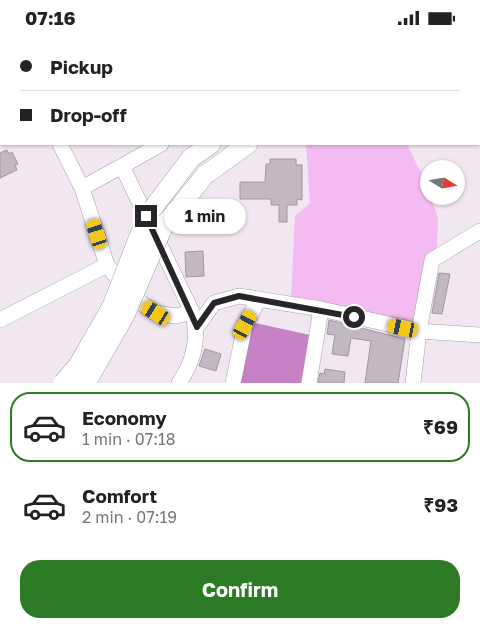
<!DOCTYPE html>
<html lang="en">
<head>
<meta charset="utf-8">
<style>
  :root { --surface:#fff; --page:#f2f2f2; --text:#222; --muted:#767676; --line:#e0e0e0; --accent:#2c7a23 }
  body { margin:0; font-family:"Golos Text",sans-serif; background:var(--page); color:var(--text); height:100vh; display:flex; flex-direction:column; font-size:19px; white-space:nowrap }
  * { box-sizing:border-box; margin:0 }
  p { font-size:16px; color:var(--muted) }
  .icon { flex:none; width:28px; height:28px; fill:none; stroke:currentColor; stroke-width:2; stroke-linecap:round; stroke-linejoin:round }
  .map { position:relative; height:348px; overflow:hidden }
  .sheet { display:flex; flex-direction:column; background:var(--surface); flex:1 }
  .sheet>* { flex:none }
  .banner { position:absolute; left:0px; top:0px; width:480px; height:110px; box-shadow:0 1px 4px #0004; display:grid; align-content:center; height:110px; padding:0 20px; background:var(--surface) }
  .needle { width:32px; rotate:101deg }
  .controls { position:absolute; left:420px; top:125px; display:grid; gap:10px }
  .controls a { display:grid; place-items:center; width:45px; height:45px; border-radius:50%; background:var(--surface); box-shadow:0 1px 4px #0004; font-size:25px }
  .end { position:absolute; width:22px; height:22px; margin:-11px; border:6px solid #282528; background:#fff; box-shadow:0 0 0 2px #fff }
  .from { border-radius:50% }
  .bubble { position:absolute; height:35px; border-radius:18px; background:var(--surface); box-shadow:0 1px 4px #0004; font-size:16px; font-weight:700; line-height:35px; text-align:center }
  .car { position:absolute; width:15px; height:30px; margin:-15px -8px; border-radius:6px; box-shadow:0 0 4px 1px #0007; background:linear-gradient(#f5c518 24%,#345 0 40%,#f5c518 0 76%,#345 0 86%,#f5c518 0) }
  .banner b { display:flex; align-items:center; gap:18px; height:48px; font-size:19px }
  .banner b+b { border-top:1px solid var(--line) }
  .banner i { width:12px; height:12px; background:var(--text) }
  ul { padding:9px 0 0; list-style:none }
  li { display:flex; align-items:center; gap:15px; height:70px; margin:0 10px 8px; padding:0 10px; border:2px solid transparent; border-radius:20px }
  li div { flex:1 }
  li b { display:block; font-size:19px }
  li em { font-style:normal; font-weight:700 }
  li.current { border-color:var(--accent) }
  li>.icon { width:45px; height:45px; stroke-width:1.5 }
  .primary-button { display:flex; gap:10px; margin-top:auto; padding:10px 20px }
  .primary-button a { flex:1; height:58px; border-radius:20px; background:var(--accent); color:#fff; font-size:20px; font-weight:700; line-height:58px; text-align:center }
  .status { display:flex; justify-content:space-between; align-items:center; height:35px; padding:0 25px; background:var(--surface); direction:ltr }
  .status svg { height:14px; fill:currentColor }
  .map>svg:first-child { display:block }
  .green { fill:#f4bbf3 }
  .water { fill:#c680c6 }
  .building { fill:#c2b8c1; stroke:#a097a0 }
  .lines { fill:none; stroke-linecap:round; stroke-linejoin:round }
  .minor-casing { stroke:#a89ea7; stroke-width:16 }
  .major-casing { stroke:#a89ea7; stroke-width:20 }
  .minor { stroke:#fff; stroke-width:15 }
  .major { stroke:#fff; stroke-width:19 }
  .major-bridge-casing { stroke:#a89ea7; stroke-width:20; stroke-linecap:butt }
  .major-bridge { stroke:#fff; stroke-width:19 }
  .route { stroke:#282528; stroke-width:6 }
</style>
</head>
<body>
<div class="status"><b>07:16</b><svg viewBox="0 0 49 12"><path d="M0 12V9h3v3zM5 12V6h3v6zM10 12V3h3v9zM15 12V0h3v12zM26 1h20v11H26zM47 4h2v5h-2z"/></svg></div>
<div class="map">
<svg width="480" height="348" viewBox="0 0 480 348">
  <rect width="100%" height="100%" fill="#f1e7f0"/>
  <path class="green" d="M306,109H407L427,150L429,161H431L438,184L437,213L414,291L291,264L295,181L310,168Z"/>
  <path class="water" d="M251,287L310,300L301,348H239Z"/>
  <path class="building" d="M7,115L9,119L12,117L18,129L15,130L17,135L0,143V118Z
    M270,124H296V130H302V165L297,164V170H287V187H279V170H271V164H240V147H265L266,129H270Z
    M203,216L204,241L186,242L185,217Z
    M439,238L450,239L442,279L432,278Z
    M329,285L405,304L398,348H365L371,306L351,303L348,321L332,319L335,300L327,299Z
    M205,314L221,319L216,336L199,331Z
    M325,334L345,337L344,348H318L320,338L324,339Z"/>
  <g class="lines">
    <defs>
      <path id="minor" d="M305,0L306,1
        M14,1L16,0
        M356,1L359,0
        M60,109L82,153L122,131
        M161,109L122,131L192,277C200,302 194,326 179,348
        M82,153L107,230L126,254L141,268L156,278L176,281L192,277
        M480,196L432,225L419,296L480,300
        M0,285L107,230
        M197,292L214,268L239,261L321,274L419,296L413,348
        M233,348L245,290L259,264
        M309,348L321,274"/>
      <path id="major" d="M479,52H480
        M479,74H480
        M191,123L211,109
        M205,140L248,109"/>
    </defs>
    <use href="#minor" class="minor-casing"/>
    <use href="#major" class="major-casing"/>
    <use href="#minor" class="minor"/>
    <use href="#major" class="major"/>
    <defs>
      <path id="major-bridge" d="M63,348L79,329L112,271L147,181L191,123
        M84,348L90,341L125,280L163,192L205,140"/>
    </defs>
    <use href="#major-bridge" class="major-bridge-casing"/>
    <use href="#major-bridge" class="major-bridge"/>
  </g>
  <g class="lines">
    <path class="route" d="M146,181L197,292L214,268L239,261L354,282"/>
  </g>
</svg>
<div class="controls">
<a><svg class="needle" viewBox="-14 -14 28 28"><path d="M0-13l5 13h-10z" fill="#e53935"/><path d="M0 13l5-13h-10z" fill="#767676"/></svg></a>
</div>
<i class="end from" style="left:354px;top:282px"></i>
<i class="end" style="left:146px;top:181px"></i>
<div class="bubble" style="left:164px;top:164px;width:82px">1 min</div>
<i class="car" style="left:97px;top:199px;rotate:342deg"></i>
<i class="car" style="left:156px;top:278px;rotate:303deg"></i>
<i class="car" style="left:245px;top:290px;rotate:28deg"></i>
<i class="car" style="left:403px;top:293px;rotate:282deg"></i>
<div class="banner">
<b><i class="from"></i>Pickup</b>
<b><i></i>Drop-off</b>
</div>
</div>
<section class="sheet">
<ul>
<li class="current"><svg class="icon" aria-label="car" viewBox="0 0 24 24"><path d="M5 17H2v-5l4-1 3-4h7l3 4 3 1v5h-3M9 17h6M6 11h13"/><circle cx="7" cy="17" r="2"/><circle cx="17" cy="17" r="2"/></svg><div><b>Economy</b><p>1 min · 07:18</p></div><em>₹69</em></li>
<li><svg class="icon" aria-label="car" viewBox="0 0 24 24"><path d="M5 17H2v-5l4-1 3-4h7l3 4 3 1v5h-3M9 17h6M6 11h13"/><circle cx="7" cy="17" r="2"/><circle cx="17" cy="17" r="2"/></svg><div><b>Comfort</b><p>2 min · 07:19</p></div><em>₹93</em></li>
</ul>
<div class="primary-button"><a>Confirm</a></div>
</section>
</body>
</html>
